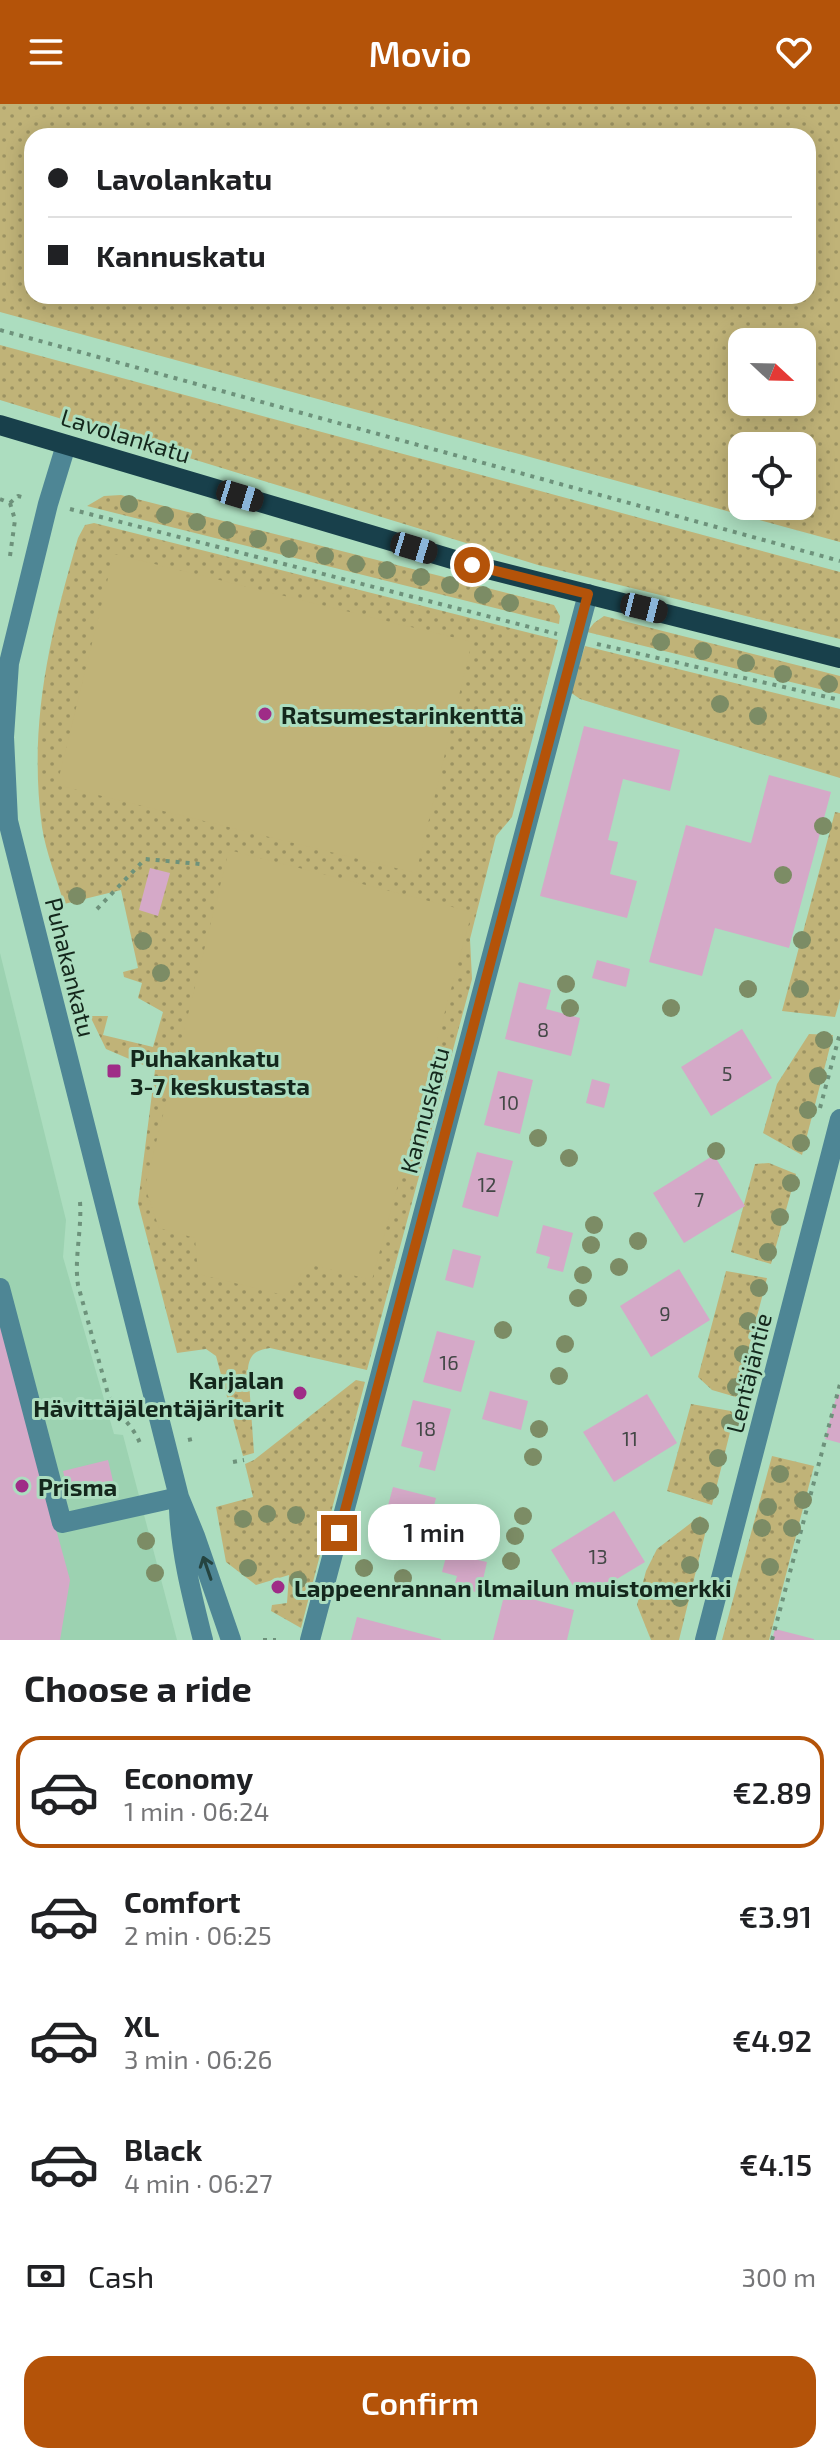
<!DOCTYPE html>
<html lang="en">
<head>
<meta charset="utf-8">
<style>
  :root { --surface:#fff; --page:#f6f6f6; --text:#202124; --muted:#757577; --line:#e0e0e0; --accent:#b45309 }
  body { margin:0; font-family:"Exo 2",sans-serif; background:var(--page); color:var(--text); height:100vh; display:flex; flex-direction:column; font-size:30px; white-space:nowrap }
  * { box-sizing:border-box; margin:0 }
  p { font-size:26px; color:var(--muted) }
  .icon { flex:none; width:44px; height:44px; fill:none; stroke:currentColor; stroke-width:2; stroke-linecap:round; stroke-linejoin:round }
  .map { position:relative; height:1536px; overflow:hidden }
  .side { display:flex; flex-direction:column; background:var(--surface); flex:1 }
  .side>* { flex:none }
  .top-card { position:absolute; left:24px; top:24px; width:792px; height:176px; border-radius:24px; box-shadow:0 4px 20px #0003; display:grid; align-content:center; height:176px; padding:0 24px; background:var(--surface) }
  .needle { width:52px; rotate:112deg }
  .controls { position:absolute; left:728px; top:224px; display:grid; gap:16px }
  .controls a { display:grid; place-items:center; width:88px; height:88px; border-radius:16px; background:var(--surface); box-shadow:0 4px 20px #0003; font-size:40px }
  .end { position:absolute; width:36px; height:36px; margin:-18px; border:10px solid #b45309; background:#fff; box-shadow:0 0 0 4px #fff }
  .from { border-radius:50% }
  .bubble { position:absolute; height:56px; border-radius:24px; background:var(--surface); box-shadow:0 4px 20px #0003; font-size:26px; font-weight:600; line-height:56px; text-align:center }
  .car { position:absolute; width:24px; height:48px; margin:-24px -12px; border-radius:10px; box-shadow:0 0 6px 2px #0007; background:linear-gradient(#222 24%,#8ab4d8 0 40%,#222 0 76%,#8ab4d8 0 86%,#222 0) }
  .top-card b { display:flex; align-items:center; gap:28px; height:76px; font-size:30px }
  .top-card b+b { border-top:2px solid var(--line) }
  .top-card i { width:20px; height:20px; background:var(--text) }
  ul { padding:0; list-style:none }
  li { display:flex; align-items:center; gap:24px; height:112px; margin:0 16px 12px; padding:0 8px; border:4px solid transparent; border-radius:24px }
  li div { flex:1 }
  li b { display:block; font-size:30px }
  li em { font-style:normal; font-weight:600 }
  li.current { border-color:var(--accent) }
  li>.icon { width:72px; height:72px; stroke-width:1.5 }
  h2 { padding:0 24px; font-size:36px; line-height:96px }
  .pay { display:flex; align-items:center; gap:20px; height:88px; padding:0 24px; font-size:30px }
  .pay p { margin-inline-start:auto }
  .button { display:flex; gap:16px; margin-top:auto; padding:16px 24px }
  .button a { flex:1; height:92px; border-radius:24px; background:var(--accent); color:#fff; font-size:32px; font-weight:600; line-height:92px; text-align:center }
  header { display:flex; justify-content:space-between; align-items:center; height:104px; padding:0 24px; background:var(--accent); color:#fff; font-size:36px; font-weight:600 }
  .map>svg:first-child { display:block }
  .built { fill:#9cd2b1 }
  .grass { fill:url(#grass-dots); fill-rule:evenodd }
  .park { fill:#c0b378 }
  .building { fill:#d5a9c8 }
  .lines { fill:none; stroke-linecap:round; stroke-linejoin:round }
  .path { stroke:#6d927b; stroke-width:4; stroke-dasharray:4 6; stroke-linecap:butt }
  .minor { stroke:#4e8695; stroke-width:20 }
  .major { stroke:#18404b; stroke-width:20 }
  .tree { fill:#7c8c65 }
  .oneway { stroke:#254440 }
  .route { stroke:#b45309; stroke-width:10 }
  .poi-dot { fill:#9f2c87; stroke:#acddbf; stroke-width:3 }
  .labels { text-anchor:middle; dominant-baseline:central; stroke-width:6; stroke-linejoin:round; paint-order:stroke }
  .number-label { font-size:20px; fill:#444847 }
  .street-label { font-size:24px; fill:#14271c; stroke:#acddbf }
  .poi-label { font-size:24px; font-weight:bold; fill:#14271c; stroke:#acddbf; text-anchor:start }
</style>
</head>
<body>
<header><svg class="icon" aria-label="menu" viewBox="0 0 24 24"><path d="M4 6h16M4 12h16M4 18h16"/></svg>Movio<svg class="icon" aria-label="heart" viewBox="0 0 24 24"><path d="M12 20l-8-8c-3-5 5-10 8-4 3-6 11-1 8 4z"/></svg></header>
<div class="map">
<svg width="840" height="1536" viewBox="0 0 840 1536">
  <defs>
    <pattern id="grass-dots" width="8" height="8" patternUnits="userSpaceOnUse" patternTransform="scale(2)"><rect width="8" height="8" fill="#c0b378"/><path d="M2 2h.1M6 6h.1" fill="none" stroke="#9b9262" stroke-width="1.8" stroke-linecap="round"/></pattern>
  </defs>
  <rect width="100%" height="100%" fill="#acddbf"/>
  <path class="built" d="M0,849L66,1116L63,1153L114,1330L123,1331L177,1536H0Z"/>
  <path class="grass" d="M0,0H840V438L0,208ZM32,32H808V192H32ZM742,238H802V298H742ZM742,342H802V402H742Z
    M0,241L840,468V535L538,461L0,296Z
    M121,391L554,501L560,512L559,520L87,402L104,392Z
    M94,419L558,536L512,713L496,732L470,835L472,875L367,1266L270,1244C256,1246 250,1250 248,1264L254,1349L243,1352L216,1252L206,1245L177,1249L138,1099L155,966L106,945L90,912H108L103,931L153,943L163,908L138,894L142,879L124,873L123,868L138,864L121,786L64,800C57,775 46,749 42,723C28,620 50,531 78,434L85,421Z
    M604,512L840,572V590L587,528L594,519Z
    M585,542L840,605V674L580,595L570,588Z
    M835,708L840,709V895L835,913L782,907Z
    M809,930L833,931L802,1051L763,1029L777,980Z
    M769,1059L796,1070L771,1160L731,1148L755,1060Z
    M726,1167L767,1174L736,1293L712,1286L698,1273Z
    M356,1276L365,1278L301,1524L271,1507L272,1501L287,1499L289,1471L256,1481L226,1458L216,1403L253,1393L245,1360L254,1356Z
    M691,1300L731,1307L734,1312L712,1401L667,1387Z
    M772,1352L814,1362L769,1536H722Z
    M700,1412L708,1418L679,1536H651L637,1501L646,1467L657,1445Z"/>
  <path class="park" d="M114,450L472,538L416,769L57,681Z
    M229,746L472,808L372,1176L308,1160L287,1192L198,1170L195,1134L159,1124L145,1083Z"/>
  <path class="building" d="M584,622L680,646L670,687L623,675L608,736L618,738L610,770L637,777L627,814L540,792Z
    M769,671L831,688L789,844L715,824L702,872L649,858L686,721L751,739Z
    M150,764L170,769L158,812L139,806Z
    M597,856L630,865L626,883L592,874Z
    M519,878L551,886L546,905L580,914L571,952L505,935Z
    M742,925L772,974L711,1012L681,963Z
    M498,967L533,976L520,1030L484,1021Z
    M592,975L610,980L604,1004L586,999Z
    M477,1048L513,1057L498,1113L462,1103Z
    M714,1051L745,1102L684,1139L653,1089Z
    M543,1121L573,1129L563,1168L547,1164L550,1153L536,1149Z
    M453,1145L481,1152L473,1184L445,1176Z
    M679,1165L710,1216L651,1253L620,1202Z
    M0,1221L70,1476L60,1536H0Z
    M437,1227L475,1237L461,1288L423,1278Z
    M490,1287L528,1297L521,1326L482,1315Z
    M647,1290L677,1339L614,1378L583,1328Z
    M837,1290L840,1291V1339L825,1335Z
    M413,1296L451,1305L435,1367L419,1363L423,1348L401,1342Z
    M108,1356L113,1377L68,1388L63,1367Z
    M393,1383L436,1394L421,1450L378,1439Z
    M614,1407L645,1458L582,1496L551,1446Z
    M447,1449L487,1458L480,1489L454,1483L457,1472L442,1468Z
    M505,1488L574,1506L567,1536H493Z
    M357,1513L441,1535V1536H351Z
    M775,1525L814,1535V1536H772Z"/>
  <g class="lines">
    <path class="path" d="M0,226L840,457
      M0,395L10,399
      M10,399L18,392L26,394
      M10,399L15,416L10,452
      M70,405L557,530
      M597,540L840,596
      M97,805L145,755L200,760
      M820,1004L840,929
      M80,1098C82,1126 74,1154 78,1181L108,1290C116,1310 134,1321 141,1342
      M188,1336L197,1334
      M233,1358L244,1356
      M263,1536H276
      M772,1536L840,1280"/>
    <path class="minor" d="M66,341L48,400L9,559L4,633L8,717L179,1393L195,1432L231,1536
      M0,1184L62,1419L179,1393
      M179,1405C181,1450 192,1492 203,1536
      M310,1536L588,490
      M705,1536L840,1015"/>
    <path class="major" d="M0,321L472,461L840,554"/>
  </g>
  <g class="tree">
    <circle cx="129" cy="400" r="9"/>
    <circle cx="165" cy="411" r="9"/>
    <circle cx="197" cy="418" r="9"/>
    <circle cx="227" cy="426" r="9"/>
    <circle cx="258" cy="435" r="9"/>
    <circle cx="289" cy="445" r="9"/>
    <circle cx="325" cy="452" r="9"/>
    <circle cx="356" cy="460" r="9"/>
    <circle cx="387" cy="466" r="9"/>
    <circle cx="421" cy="473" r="9"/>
    <circle cx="450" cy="481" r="9"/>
    <circle cx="483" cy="491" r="9"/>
    <circle cx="510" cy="499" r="9"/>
    <circle cx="661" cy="538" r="9"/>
    <circle cx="703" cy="547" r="9"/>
    <circle cx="746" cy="559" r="9"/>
    <circle cx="783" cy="570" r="9"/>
    <circle cx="829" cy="580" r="9"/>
    <circle cx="720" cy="600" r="9"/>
    <circle cx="758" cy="612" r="9"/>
    <circle cx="823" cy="722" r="9"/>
    <circle cx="783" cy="771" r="9"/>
    <circle cx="77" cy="792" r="9"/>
    <circle cx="802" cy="836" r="9"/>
    <circle cx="143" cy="837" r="9"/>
    <circle cx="161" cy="869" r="9"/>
    <circle cx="566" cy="880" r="9"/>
    <circle cx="748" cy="885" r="9"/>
    <circle cx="800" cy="885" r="9"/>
    <circle cx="570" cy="904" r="9"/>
    <circle cx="671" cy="904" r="9"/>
    <circle cx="824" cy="936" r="9"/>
    <circle cx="818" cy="972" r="9"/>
    <circle cx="808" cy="1006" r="9"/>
    <circle cx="538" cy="1034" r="9"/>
    <circle cx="801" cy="1039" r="9"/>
    <circle cx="716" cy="1047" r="9"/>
    <circle cx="569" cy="1054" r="9"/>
    <circle cx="791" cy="1079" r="9"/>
    <circle cx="780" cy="1113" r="9"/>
    <circle cx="594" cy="1121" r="9"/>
    <circle cx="638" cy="1137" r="9"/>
    <circle cx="591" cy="1141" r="9"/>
    <circle cx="768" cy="1148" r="9"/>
    <circle cx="619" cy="1163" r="9"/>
    <circle cx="583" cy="1171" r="9"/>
    <circle cx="759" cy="1184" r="9"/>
    <circle cx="578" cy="1194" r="9"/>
    <circle cx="748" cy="1217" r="9"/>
    <circle cx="503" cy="1226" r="9"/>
    <circle cx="565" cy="1240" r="9"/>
    <circle cx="743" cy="1250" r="9"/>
    <circle cx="559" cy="1272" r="9"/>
    <circle cx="736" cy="1283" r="9"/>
    <circle cx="730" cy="1319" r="9"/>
    <circle cx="539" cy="1325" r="9"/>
    <circle cx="533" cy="1353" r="9"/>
    <circle cx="718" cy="1354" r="9"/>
    <circle cx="780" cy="1370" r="9"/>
    <circle cx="710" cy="1387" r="9"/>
    <circle cx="803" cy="1396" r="9"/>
    <circle cx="768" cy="1403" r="9"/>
    <circle cx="267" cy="1410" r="9"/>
    <circle cx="296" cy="1411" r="9"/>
    <circle cx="523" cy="1412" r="9"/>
    <circle cx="243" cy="1415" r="9"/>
    <circle cx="700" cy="1422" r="9"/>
    <circle cx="762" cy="1424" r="9"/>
    <circle cx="792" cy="1424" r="9"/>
    <circle cx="515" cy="1432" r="9"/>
    <circle cx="146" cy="1437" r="9"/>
    <circle cx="511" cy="1457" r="9"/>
    <circle cx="690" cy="1461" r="9"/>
    <circle cx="770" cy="1463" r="9"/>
    <circle cx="248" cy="1464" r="9"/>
    <circle cx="364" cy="1464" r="9"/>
    <circle cx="155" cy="1469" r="9"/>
    <circle cx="403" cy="1474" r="9"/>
    <circle cx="298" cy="1476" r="9"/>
    <circle cx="680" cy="1494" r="9"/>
  </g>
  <defs><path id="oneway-shaft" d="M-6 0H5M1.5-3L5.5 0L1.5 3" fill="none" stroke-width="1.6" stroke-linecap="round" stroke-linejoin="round" transform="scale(2)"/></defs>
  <use class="oneway" href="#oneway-shaft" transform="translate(207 1464) rotate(-109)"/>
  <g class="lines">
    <path class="route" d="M339,1429L588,490L472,461"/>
  </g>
  <g class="poi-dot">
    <circle cx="265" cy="610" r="8"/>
    <rect x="106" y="959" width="16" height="16" rx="4"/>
    <circle cx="300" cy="1289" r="8"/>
    <circle cx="22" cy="1382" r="8"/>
    <circle cx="278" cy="1483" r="8"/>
  </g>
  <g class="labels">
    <g class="number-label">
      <text x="543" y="925">8</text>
      <text x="727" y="969">5</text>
      <text x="509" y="998">10</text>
      <text x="487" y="1080">12</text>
      <text x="699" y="1095">7</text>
      <text x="665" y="1209">9</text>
      <text x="449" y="1258">16</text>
      <text x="426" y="1324">18</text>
      <text x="630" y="1334">11</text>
      <text x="598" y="1452">13</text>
    </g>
    <g class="street-label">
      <text transform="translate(126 331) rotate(17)">Lavolankatu</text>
      <text transform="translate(71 863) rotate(76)">Puhakankatu</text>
      <text transform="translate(424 1006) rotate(-75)">Kannuskatu</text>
      <text transform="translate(748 1269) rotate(-76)">Lentäjäntie</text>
    </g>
    <g class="poi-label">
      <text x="281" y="610">Ratsumestarinkenttä</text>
      <text x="130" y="953">Puhakankatu<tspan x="130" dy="28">3-7 keskustasta</tspan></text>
      <text x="284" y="1275" text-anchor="end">Karjalan<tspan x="284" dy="28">Hävittäjälentäjäritarit</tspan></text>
      <text x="38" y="1382">Prisma</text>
      <text x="294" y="1483">Lappeenrannan ilmailun muistomerkki</text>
    </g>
  </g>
</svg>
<div class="controls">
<a><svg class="needle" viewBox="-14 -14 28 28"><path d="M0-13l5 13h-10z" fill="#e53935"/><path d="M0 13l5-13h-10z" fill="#757577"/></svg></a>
<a><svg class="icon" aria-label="locate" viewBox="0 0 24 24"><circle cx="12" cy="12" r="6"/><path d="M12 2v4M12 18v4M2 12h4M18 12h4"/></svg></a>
</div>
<i class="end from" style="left:472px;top:461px"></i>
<i class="end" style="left:339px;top:1429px"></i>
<div class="bubble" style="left:368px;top:1400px;width:132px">1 min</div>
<i class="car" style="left:240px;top:392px;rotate:107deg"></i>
<i class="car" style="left:414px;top:444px;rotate:107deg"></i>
<i class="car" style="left:644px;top:504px;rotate:104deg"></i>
<div class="top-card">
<b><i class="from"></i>Lavolankatu</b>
<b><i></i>Kannuskatu</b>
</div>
</div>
<section class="side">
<h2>Choose a ride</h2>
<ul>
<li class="current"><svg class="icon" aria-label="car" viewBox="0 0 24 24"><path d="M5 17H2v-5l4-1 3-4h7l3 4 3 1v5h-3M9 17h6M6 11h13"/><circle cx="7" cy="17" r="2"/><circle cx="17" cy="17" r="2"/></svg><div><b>Economy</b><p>1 min · 06:24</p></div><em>€2.89</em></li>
<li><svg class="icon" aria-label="car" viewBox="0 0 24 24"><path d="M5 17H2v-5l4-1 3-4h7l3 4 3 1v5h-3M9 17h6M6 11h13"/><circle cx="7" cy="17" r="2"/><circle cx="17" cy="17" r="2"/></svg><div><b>Comfort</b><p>2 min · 06:25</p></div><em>€3.91</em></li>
<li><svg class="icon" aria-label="car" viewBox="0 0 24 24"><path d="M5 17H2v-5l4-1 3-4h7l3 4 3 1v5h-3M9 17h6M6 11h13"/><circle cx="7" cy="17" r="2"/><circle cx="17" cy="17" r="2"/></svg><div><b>XL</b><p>3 min · 06:26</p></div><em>€4.92</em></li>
<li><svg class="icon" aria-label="car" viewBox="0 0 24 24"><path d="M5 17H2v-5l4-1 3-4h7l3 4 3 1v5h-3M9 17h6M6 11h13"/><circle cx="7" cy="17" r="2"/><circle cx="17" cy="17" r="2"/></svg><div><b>Black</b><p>4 min · 06:27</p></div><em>€4.15</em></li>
</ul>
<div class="pay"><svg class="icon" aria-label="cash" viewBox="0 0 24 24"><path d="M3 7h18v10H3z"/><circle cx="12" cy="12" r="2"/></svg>Cash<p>300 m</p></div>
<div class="button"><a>Confirm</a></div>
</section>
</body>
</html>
